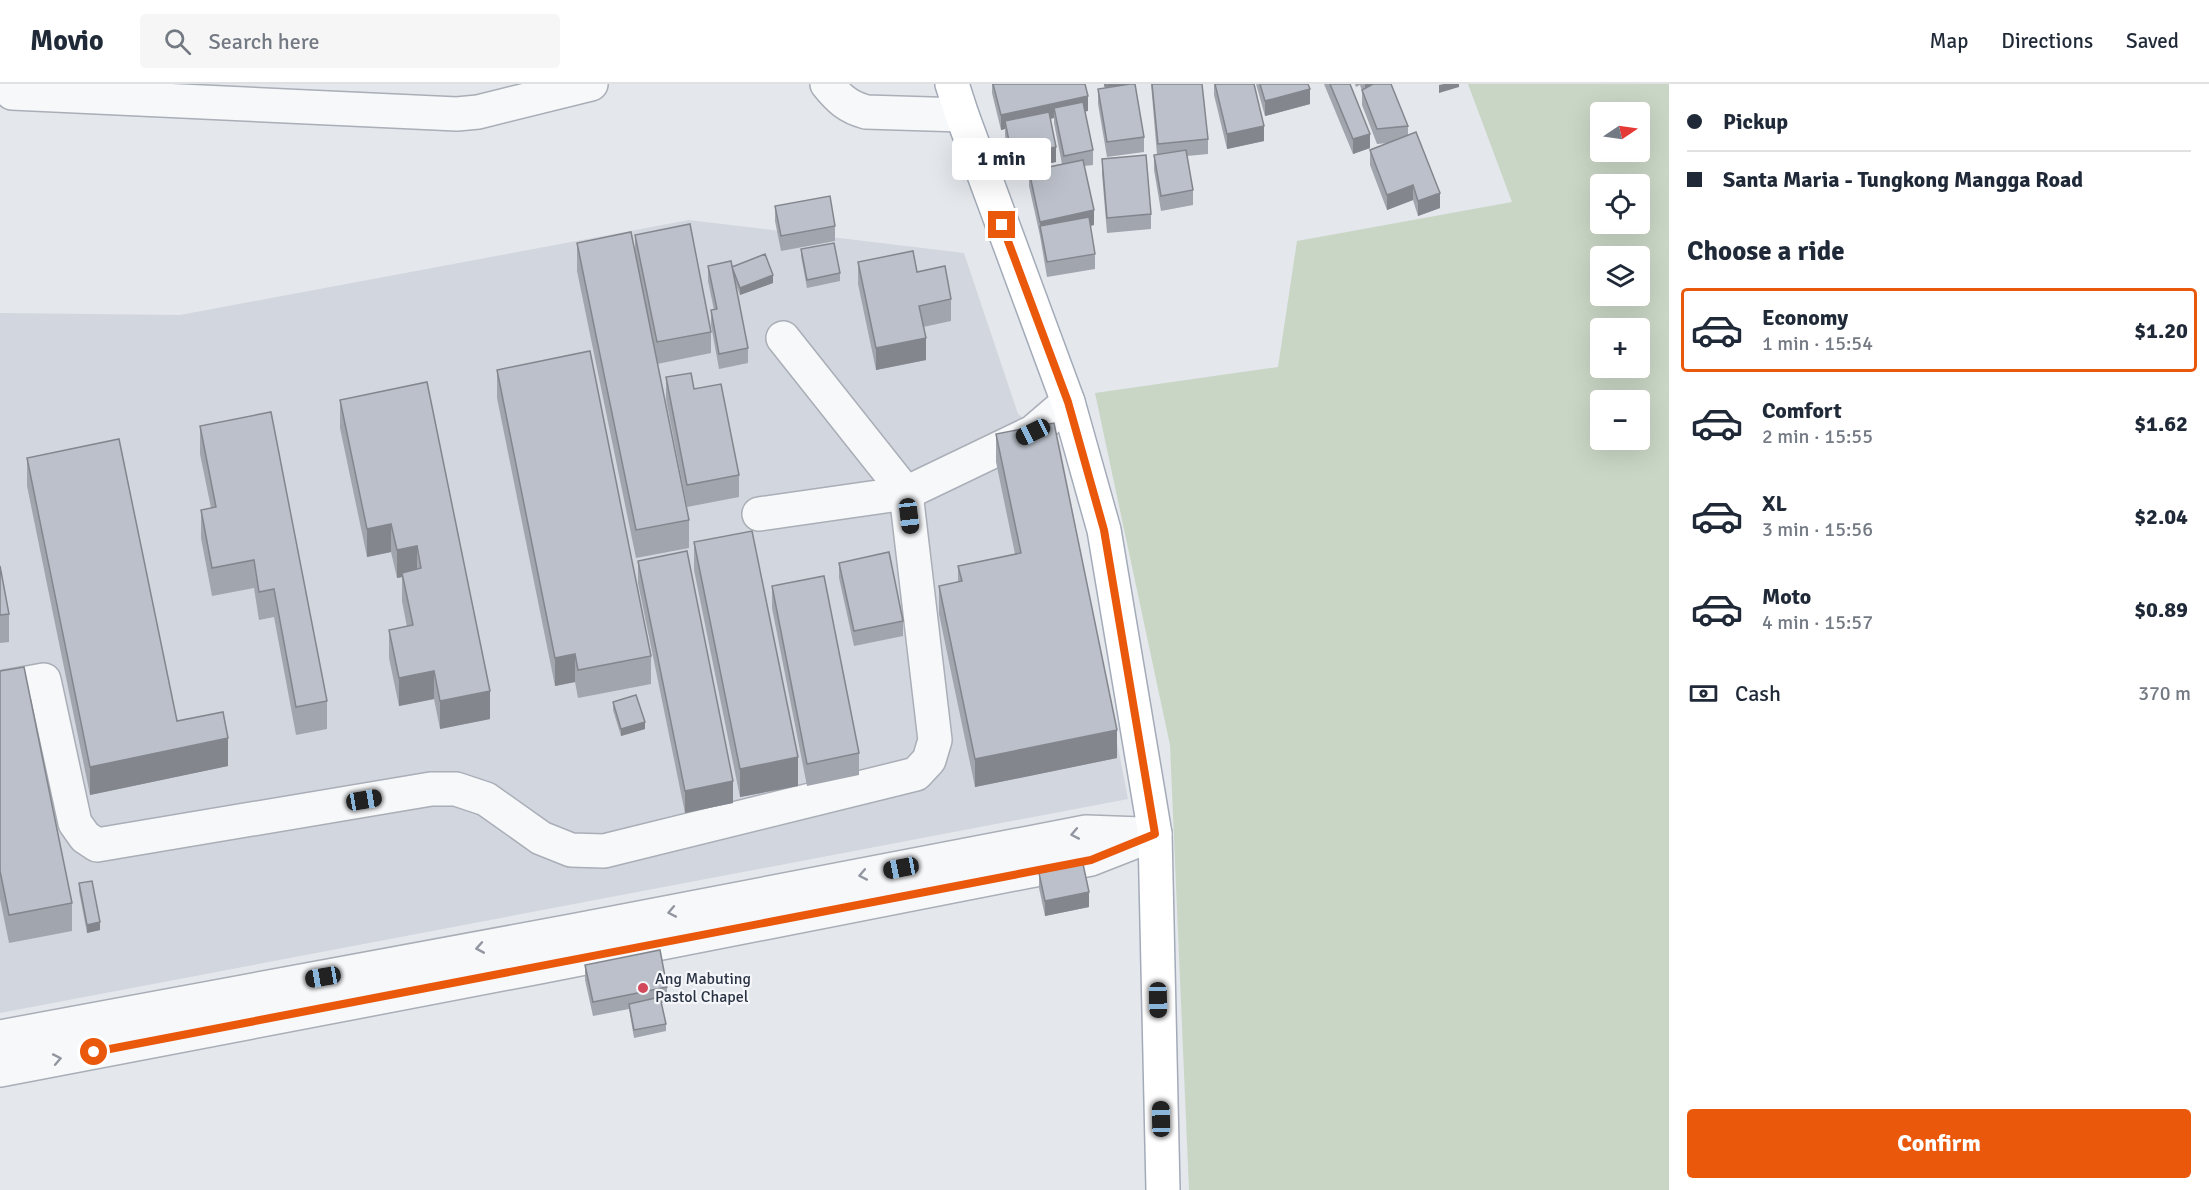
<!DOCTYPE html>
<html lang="en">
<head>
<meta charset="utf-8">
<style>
  :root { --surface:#fff; --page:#f6f6f7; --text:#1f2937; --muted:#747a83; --line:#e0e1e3; --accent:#ea580c }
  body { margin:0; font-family:Signika,sans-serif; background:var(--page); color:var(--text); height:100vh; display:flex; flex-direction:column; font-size:22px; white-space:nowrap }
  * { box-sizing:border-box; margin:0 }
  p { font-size:20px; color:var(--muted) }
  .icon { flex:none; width:33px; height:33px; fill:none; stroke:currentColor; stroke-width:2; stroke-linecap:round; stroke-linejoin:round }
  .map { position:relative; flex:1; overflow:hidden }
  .details { display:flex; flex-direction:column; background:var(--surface); width:540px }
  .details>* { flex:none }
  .banner { display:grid; align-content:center; height:132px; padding:0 18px; background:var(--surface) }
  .needle { width:39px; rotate:77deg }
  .controls { position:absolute; left:1590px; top:18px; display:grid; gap:12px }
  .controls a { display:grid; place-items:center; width:60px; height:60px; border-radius:6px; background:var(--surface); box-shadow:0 6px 24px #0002; font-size:30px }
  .end { position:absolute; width:27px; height:27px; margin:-14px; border:8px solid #ea580c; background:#fff; box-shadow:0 0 0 3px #fff }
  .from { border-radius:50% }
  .bubble { position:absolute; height:42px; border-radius:6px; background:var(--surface); box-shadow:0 6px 24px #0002; font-size:20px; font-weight:800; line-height:42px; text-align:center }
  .car { position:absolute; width:18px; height:36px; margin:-18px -9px; border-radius:8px; box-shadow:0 0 4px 2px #0007; background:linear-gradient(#222 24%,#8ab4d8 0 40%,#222 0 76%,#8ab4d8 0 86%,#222 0) }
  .banner b { display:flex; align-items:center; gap:21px; height:57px; font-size:22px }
  .banner b+b { border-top:2px solid var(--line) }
  .banner i { width:15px; height:15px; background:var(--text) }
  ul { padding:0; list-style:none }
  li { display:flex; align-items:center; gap:18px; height:84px; margin:0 12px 9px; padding:0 6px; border:3px solid transparent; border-radius:6px }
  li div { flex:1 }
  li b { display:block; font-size:22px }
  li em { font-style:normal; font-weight:800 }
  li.active { border-color:var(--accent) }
  li>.icon { width:54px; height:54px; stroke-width:1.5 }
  h2 { padding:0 18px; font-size:27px; line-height:72px }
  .pay { display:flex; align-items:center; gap:15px; height:66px; padding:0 18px; font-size:22px }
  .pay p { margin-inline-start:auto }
  .button { display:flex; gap:12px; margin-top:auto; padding:12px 18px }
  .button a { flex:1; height:69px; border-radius:6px; background:var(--accent); color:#fff; font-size:24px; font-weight:800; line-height:69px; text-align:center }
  header { display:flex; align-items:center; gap:36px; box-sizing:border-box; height:84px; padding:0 30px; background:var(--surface); border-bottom:2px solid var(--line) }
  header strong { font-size:28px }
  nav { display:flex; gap:33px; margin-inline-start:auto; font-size:21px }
  .search { width:420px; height:54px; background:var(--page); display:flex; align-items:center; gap:15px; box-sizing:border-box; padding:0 21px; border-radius:6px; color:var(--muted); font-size:22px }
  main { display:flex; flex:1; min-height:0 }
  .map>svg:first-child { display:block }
  .built { fill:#d2d6de }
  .green { fill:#c9d6c5; fill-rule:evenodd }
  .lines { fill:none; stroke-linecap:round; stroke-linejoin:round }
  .minor-casing { stroke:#a9aeb7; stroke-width:36 }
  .major-casing { stroke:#a3abb8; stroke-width:36 }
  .minor { stroke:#f7f8fa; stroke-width:33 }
  .major { stroke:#fff; stroke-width:33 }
  .wall { fill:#a1a5ae }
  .shaded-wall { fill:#83868d }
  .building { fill:#bbc0ca; stroke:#83868d; stroke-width:1.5 }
  .oneway { stroke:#9196a0 }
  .route { stroke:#ea580c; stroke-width:8 }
  .poi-dot { fill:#d1495b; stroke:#f4f6f9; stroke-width:2 }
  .labels { text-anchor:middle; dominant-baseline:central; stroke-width:4.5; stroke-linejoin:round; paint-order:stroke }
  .poi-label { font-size:16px; fill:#2b3445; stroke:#f4f6f9; text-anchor:start }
</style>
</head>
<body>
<header>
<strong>Movio</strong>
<div class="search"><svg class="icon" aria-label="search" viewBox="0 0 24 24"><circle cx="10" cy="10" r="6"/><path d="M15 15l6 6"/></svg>Search here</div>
<nav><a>Map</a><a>Directions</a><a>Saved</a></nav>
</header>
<main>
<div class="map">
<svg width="1669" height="1106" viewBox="0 0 1669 1106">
  <rect width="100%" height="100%" fill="#e4e7ec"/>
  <path class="built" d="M689,136L964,169L1018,330L1060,361L1128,715L0,929V229L180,231Z"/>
  <path class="green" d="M1468,0H1669V1106H1189L1170,661L1095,309L1278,283L1297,157L1512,118ZM1600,28H1640V68H1600ZM1600,100H1640V140H1600ZM1600,172H1640V212H1600ZM1600,244H1640V284H1600ZM1600,316H1640V356H1600Z"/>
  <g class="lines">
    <defs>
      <path id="minor" d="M827,0C839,15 848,23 866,28L962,31
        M12,9L457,30L478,28L591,0
        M783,254L906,409
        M759,430L906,409
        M0,604L44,596L75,739L85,753L97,761L431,705H456L486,715L541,754L571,766L604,767L916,690L929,676L935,656L906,409L1033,348L1068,318
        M0,953L577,846L1086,748L1141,750
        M0,986L539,883L1091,775L1155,750"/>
      <path id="major" d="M952,0L962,31L1068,318L1104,446L1155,750L1163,1106"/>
    </defs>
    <use href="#minor" class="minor-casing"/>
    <use href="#major" class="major-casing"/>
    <use href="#minor" class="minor"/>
    <use href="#major" class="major"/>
  </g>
  <path class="wall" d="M992,0H1085L1088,27H1085L1093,66V81L1084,82L1094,141L1090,142L1095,170V185L1047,193L1040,152L1029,102V87L1062,80L1054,39V34L1050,35L1056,78L1012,87L1005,52V45L1001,46L992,9Z
    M1104,0H1135L1144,53V68L1107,73L1098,20V5L1105,4Z
    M1151,0H1202L1208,55V70L1187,72L1193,106V121L1161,127L1154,86V71H1157Z
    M1214,0H1254L1264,57L1227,65L1214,11Z
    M1256,0H1308L1310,20L1265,32Z
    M1324,0H1350L1370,64L1353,70Z
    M1355,0H1391L1408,42V51L1440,124L1418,132L1413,116L1387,126L1370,81V66L1389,59L1377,60L1362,21V7L1360,1L1356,3Z
    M1102,75L1151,130V145L1107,149L1102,90Z
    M775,122L835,142V157L781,167L775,137Z
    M635,151L711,248V269L657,280L689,436V464L636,474L577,187V159L635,170Z
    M801,165L840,189V197L807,204L801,172Z
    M858,178L917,188L951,215V237L923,243L926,276L876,286L858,200Z
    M708,182L732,183L773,199L740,211L735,198L748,264V279L719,285L711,241V226H714L708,197Z
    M497,286L651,572V600L578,614L575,598L555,602L497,314Z
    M666,293L739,391V413L687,423L666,315Z
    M427,298L490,635L440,645L434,615L399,622L389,574V546L407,543L402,517V493L397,494L391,468L367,473L340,344V316Z
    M200,342L327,617V645L296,651L274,533L259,536L254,504L212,512L201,454V426L211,424L200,370Z
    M996,350L1117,674L975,703L939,530V502L958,498V482L1015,470L996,378Z
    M27,374L177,637L228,682L90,711L27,402Z
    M694,458L798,702L740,713L694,486Z
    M638,477L733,719L685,729L638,499Z
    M839,479L903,537V552L854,562L839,494Z
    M0,482L9,530V558L0,559Z
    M772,502L859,669V691L807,702L772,524Z
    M0,587L72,819V847L9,859L0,815Z
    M613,618L645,645L621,652L613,626Z
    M1039,789L1089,823L1045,832L1039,804Z
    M79,799L100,846L87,849L79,807Z
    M585,881L667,903V918L661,919L666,940V947L634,954L629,925L593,932L585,896Z"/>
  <path class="shaded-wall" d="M1365,0H1387V4L1365,15Z
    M1444,0H1459V3L1439,9V1Z
    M1310,5V20L1265,32V17Z
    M1088,12V27L1056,34L1054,24V34L1006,45L1005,37V45L1001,46V31Z
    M1264,42V57L1227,65V50Z
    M1370,50V64L1353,70V55Z
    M1056,63V78L1012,87V72Z
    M1413,101V116L1387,126V111Z
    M1440,109V124L1418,132V117Z
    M1094,126V141L1042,152L1040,142V152V138Z
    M773,191V199L740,211V204Z
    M926,254V276L876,286V264Z
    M391,440V468L367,473V445Z
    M417,462V490L402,489V493L397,494V466Z
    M575,570V598L555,602V574Z
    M434,587V615L399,622V594Z
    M490,607V635L440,645V617Z
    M645,638V645L621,652V645Z
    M1117,646V674L975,703V675Z
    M228,654V682L90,711V683Z
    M798,673V702L740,713V685Z
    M733,697V719L685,729V707Z
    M1089,808V823L1045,832V817Z
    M100,838V846L87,849V841Z"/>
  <path class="building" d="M993,0H1085L1088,12L1001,31Z
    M1105,0H1124L1105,2Z
    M1130,0H1135L1144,53L1107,58L1098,5Z
    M1152,0H1202L1208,55L1158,60Z
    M1215,0H1254L1264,42L1227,50Z
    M1260,0H1308L1310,5L1265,17Z
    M1330,0H1350L1370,50L1353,55Z
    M1373,0H1391L1408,42L1377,45L1362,6Z
    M1083,18L1093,66L1064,72L1054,24Z
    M1049,28L1056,63L1012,72L1005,37Z
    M1416,48L1440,109L1418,117L1413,101L1387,111L1370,66Z
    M1186,66L1193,106L1161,112L1154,71Z
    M1146,71L1151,130L1107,134L1102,75Z
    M1083,76L1094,126L1040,138L1029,87Z
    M830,112L835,142L781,152L775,122Z
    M1089,133L1095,170L1047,178L1040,142Z
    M690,140L711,248L657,258L635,151Z
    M631,148L689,436L636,446L577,159Z
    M834,159L840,189L807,196L801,165Z
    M913,167L917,188L945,182L951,215L919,222L926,254L876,264L858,178Z
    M765,170L773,191L740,204L732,183Z
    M731,177L748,264L719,270L711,226L717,225L708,182Z
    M590,267L651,572L578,586L575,570L555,574L497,286Z
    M691,289L694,305L721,300L739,391L687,401L666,293Z
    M427,298L490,607L440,617L434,587L399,594L389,546L413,541L402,489L421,484L417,462L397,466L391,440L367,445L340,316Z
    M271,328L327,617L296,623L274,505L259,508L254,476L212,484L201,426L216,423L200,342Z
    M1054,339L1117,646L975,675L939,502L962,497L958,482L1021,469L996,350Z
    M119,355L177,637L223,628L228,654L90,683L27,374Z
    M752,447L798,673L740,685L694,458Z
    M687,467L733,697L685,707L638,477Z
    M889,468L903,537L854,547L839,479Z
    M0,482L9,530L0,531Z
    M824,492L859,669L807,680L772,502Z
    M24,583L72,819L9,831L0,787V587Z
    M636,611L645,638L621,645L613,618Z
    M1083,780L1089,808L1045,817L1039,789Z
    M92,797L100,838L87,841L79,799Z
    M660,866L667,903L593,918L585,881Z
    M660,913L666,940L634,946L629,920Z"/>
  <defs><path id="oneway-chevron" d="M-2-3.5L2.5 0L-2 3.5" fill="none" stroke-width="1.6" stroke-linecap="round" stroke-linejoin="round" transform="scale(1.5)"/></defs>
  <g class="oneway">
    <use href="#oneway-chevron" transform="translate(1075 750) rotate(169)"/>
    <use href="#oneway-chevron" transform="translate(863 791) rotate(169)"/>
    <use href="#oneway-chevron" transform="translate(672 828) rotate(169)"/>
    <use href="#oneway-chevron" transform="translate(480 864) rotate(170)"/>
    <use href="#oneway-chevron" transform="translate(57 975) rotate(-11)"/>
  </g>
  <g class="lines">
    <path class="route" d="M94,968L1091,776L1155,750L1104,446L1068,318L1002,141"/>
  </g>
  <circle class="poi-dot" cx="643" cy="904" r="6"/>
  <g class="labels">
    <g class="poi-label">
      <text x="655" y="895">Ang Mabuting<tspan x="655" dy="18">Pastol Chapel</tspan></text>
    </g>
  </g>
</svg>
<div class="controls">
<a><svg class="needle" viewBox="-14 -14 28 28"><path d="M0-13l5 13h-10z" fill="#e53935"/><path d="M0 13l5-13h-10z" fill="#747a83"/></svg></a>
<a><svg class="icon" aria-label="locate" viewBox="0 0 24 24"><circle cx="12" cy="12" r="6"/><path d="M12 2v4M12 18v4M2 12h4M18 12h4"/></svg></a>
<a><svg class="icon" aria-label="layers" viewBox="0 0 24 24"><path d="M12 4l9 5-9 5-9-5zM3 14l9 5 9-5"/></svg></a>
<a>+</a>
<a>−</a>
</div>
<i class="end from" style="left:94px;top:968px"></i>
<i class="end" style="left:1002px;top:141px"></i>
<div class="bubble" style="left:952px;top:54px;width:99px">1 min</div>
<i class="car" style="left:1033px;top:348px;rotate:244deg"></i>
<i class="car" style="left:909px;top:432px;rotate:173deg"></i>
<i class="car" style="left:364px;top:716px;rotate:80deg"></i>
<i class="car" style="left:901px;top:784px;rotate:259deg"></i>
<i class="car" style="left:323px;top:893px;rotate:260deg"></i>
<i class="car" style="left:1158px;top:916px;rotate:179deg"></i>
<i class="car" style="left:1161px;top:1035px;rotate:359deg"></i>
</div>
<section class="details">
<div class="banner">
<b><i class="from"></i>Pickup</b>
<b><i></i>Santa Maria - Tungkong Mangga Road</b>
</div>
<h2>Choose a ride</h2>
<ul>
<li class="active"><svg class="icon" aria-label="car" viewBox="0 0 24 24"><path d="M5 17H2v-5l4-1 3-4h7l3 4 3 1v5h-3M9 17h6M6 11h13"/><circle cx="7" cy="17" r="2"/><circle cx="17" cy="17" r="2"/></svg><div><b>Economy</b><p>1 min · 15:54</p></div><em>$1.20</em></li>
<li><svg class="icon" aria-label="car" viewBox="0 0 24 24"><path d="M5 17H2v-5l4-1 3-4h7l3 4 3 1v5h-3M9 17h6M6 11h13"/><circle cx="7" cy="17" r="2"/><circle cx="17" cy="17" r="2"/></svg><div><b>Comfort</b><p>2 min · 15:55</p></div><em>$1.62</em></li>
<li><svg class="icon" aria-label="car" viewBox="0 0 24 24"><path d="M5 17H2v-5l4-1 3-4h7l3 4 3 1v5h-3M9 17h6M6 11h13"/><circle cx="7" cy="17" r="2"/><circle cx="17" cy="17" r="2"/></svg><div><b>XL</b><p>3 min · 15:56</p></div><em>$2.04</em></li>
<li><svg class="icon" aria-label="car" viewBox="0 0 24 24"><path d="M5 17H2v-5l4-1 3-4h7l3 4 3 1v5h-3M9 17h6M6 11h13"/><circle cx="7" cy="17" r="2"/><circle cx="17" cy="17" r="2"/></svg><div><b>Moto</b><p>4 min · 15:57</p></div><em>$0.89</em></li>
</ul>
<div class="pay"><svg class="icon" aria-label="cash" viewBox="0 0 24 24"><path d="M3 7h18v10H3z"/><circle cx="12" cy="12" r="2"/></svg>Cash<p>370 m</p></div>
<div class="button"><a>Confirm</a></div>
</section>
</main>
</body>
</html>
